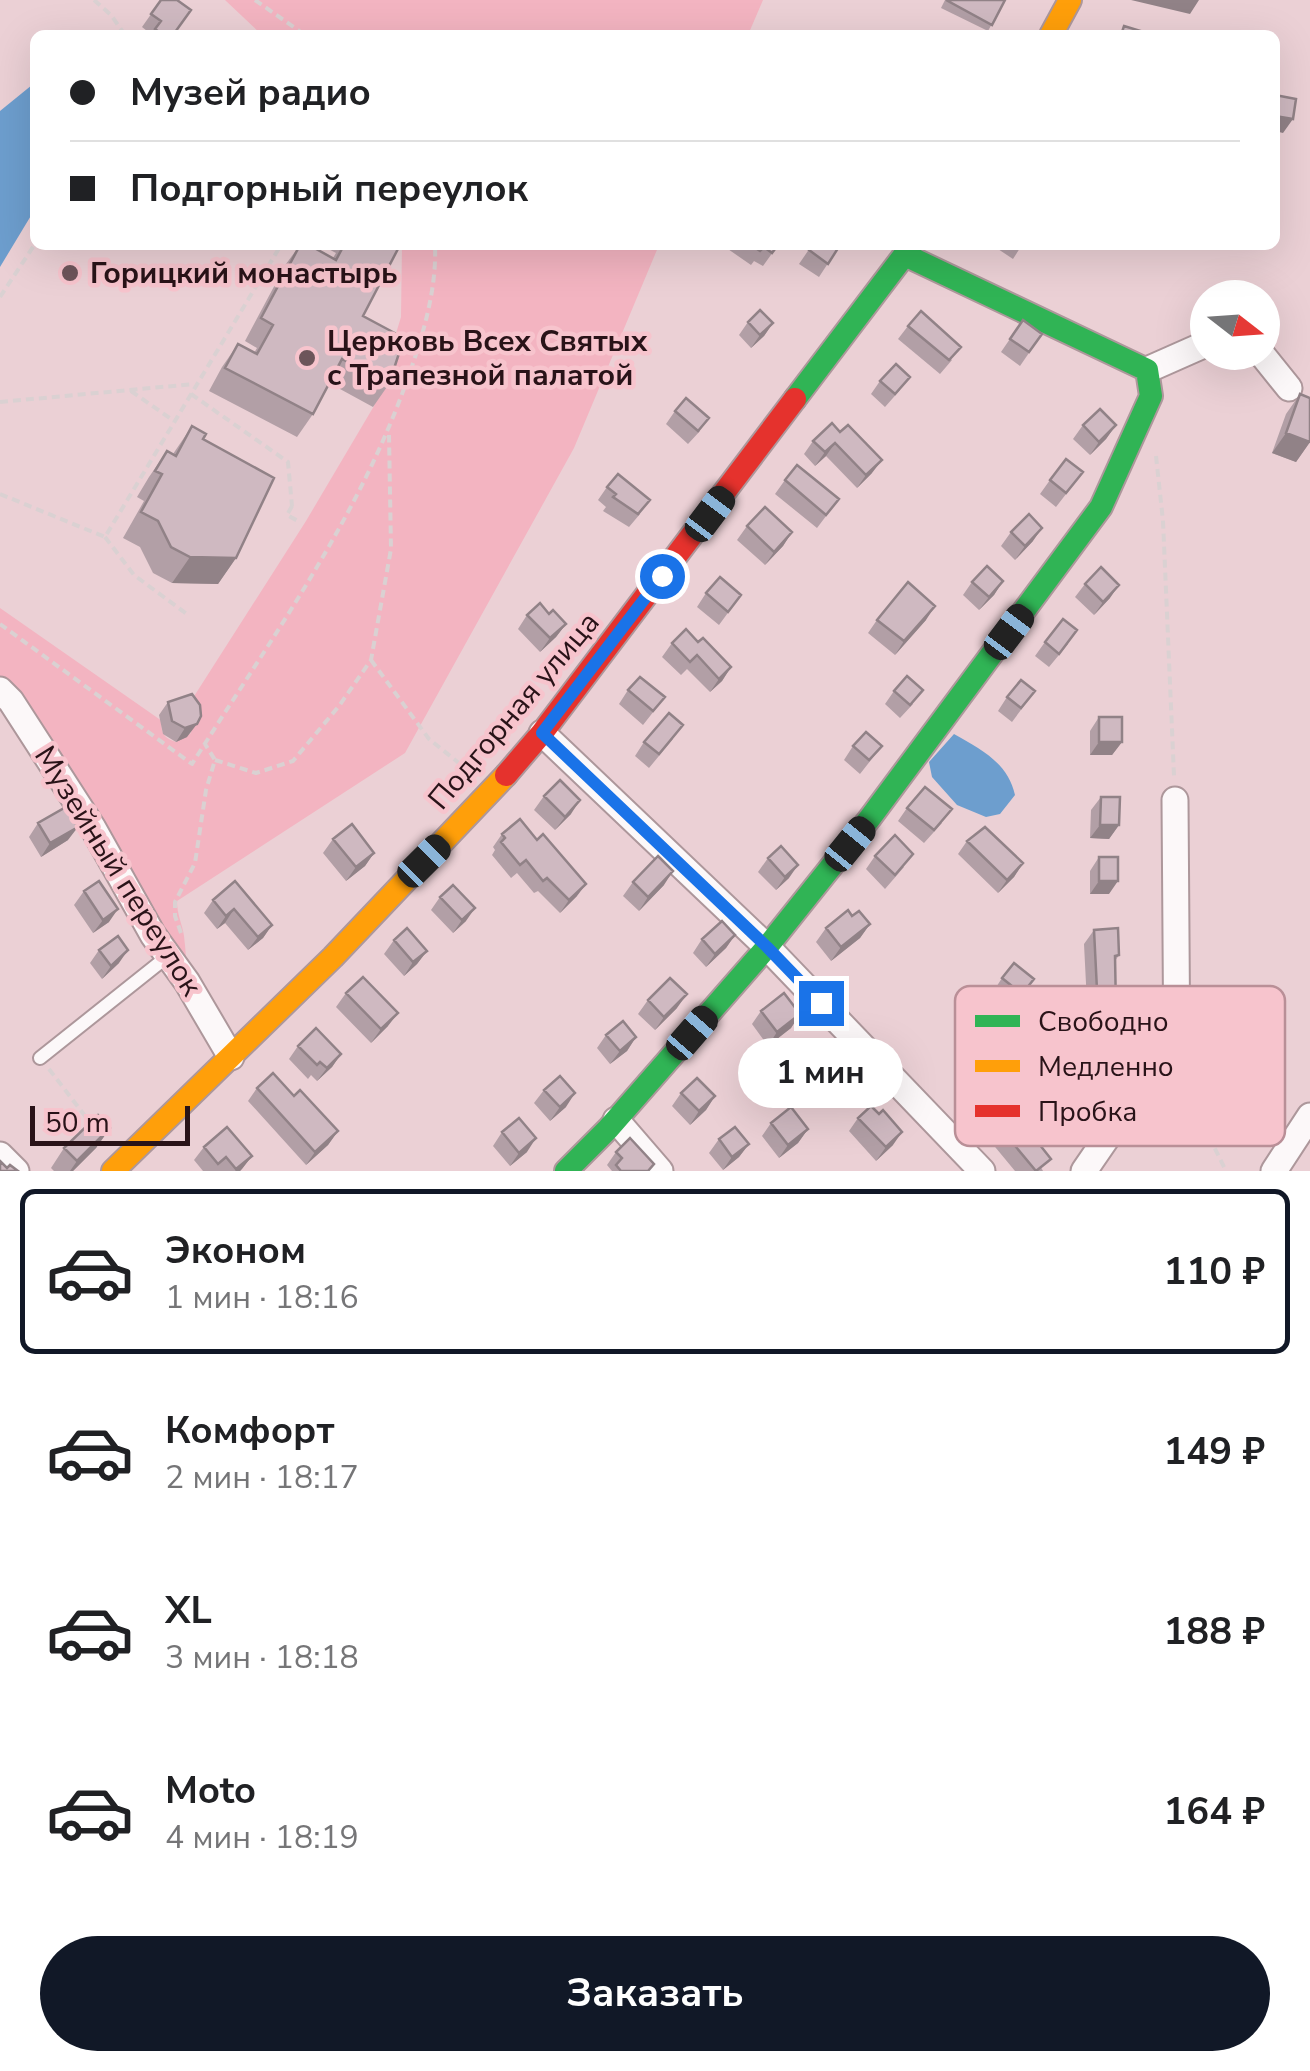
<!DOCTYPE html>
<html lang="ru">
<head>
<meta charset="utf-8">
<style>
  :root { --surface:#fff; --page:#f6f6f6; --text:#202124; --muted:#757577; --line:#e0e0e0; --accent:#111827 }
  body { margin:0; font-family:"Nunito Sans",sans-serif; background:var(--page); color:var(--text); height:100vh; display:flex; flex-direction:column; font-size:38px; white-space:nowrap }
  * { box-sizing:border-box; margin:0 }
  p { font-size:32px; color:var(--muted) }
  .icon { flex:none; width:55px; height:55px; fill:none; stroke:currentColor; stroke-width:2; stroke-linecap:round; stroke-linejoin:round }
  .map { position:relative; height:1171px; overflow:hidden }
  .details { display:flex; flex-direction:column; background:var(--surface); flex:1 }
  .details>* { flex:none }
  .top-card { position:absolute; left:30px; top:30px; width:1250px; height:220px; border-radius:15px; box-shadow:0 10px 40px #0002; display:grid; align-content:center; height:220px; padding:0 40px; background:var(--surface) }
  .needle { width:65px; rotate:107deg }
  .buttons { position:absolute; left:1190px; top:280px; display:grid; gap:20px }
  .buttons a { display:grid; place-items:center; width:90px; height:90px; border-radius:50%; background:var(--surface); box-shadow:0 10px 40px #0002; font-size:50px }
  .scale { position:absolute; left:30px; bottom:25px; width:160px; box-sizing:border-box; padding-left:10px; border:5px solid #291318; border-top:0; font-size:28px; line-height:35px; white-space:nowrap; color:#291318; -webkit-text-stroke:8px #f7c4cd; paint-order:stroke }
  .end { position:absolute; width:45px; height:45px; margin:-22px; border:12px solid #1a73e8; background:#fff; box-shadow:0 0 0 5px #fff }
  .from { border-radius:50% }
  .bubble { position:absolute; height:70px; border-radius:35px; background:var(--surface); box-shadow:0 10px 40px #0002; font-size:32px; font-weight:700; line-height:70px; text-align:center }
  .car { position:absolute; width:30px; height:60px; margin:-30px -15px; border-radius:12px; box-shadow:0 0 8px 2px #0007; background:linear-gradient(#222 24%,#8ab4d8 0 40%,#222 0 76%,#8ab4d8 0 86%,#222 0) }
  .top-card b { display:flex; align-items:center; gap:35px; height:95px; font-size:38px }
  .top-card b+b { border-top:2px solid var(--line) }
  .top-card i { width:25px; height:25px; background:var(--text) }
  ul { padding:18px 0 0; list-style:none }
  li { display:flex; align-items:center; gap:30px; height:165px; margin:0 20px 15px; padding:0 20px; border:5px solid transparent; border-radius:15px }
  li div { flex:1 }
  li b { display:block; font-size:38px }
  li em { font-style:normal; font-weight:700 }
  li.selected { border-color:var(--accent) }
  li>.icon { width:90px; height:90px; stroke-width:1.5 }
  .cta { display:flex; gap:20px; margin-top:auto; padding:20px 40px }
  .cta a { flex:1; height:115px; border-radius:60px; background:var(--accent); color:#fff; font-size:40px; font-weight:700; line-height:115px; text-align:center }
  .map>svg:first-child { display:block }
  .green { fill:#f3b4c1 }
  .water { fill:#6d9ece }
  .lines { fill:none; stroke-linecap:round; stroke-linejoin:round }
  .lane-casing { stroke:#ad979b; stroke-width:16 }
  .street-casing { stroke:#ad979b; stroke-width:29 }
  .fast-casing { stroke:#ad979b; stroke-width:26 }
  .slow-casing { stroke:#ad979b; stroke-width:26 }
  .jam-casing { stroke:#ad979b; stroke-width:26 }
  .path { stroke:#dad1d2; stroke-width:4; stroke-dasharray:8 5; stroke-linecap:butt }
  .lane { stroke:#fcf8f9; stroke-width:12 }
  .street { stroke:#fcf8f9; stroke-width:25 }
  .fast { stroke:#30b455; stroke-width:22 }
  .slow { stroke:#ff9f0a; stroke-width:22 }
  .jam { stroke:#e5322d; stroke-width:22 }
  .wall { fill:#b29fa6 }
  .shaded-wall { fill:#918287 }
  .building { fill:#cfb9c1; stroke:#918287; stroke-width:2.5 }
  .route { stroke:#1a73e8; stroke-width:12 }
  .poi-dot { fill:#6d555a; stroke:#f7c4cd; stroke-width:4 }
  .labels { text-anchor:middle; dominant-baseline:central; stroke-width:9; stroke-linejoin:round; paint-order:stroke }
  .poi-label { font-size:30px; font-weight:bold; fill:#291318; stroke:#f7c4cd; text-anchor:start }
  .street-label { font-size:30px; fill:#291318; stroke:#f7c4cd }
  .key { fill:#f7c4cd; stroke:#b98f97; stroke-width:2.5 }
  .key-label { font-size:28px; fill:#291318 }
</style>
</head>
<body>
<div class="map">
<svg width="1310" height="1171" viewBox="0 0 1310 1171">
  <rect width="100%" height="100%" fill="#ebd0d5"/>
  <path class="green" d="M225,0H763L748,35H262Z
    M402,245H659L574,448L405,753L177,901C177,915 182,923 184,936C186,951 186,966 189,981L0,690V608L162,721C160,733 165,739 176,742L191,733L184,712L306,521L374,406L401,317Z"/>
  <path class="water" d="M32,85H35V209L0,267V111Z
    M954,734C982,750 1008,763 1015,795L1000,814L986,817L957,805L932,777L929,762Z"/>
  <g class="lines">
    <defs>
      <path id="lane" d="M40,1058L168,956"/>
      <path id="street" d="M1260,352L1289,388
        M1147,370L1208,343
        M0,690L11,701L93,828L153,935L187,982L231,1057
        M542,733L767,947L982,1171
        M616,1120L660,1171
        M0,1155L16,1171
        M1084,1171L1152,1072L1177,1071L1175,800
        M1274,1171L1310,1116"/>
      <path id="fast" d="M795,399L912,245
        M566,1171L608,1129L767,947L870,818L1101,507L1151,396L1147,370L905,255"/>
      <path id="slow" d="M1051,35L1070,0
        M113,1171L333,957L506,775"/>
      <path id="jam" d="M506,775L542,733L795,399"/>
    </defs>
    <use href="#lane" class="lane-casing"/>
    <use href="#street" class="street-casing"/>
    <use href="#fast" class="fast-casing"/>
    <use href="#slow" class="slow-casing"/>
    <use href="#jam" class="jam-casing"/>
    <path class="path" d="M94,0L111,15L125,35
      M255,0L305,35
      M0,297L35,244
      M131,391L174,421
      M191,394L288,462L292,506L296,509
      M0,402L194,384
      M1156,456L1163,521L1174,776
      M0,494L105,537L281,245
      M292,506L287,515L298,521
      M105,537L134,575L188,615
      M0,624L192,764C270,640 355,524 405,386C421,342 437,292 435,245
      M371,660L429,739L470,772
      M215,760L256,773L293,761L339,706L371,660L391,549L389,435
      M181,933L175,916V902L195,863L206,790L215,760L205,744
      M49,1069L92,1125
      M1186,1090L1226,1171"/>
    <use href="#lane" class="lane"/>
    <use href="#street" class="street"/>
    <use href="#fast" class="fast"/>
    <use href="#slow" class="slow"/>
    <use href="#jam" class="jam"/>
  </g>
  <path class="wall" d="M161,0L173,35H152L142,27Z
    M945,0H1005L988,31L941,8Z
    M300,245L333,258L336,253L321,245H400L363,316L389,384L373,407L329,383L313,414L297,437L209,391L222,367L238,344L254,353L257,348L245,341L286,264Z
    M727,245H778L763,266L754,261L751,265L725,247Z
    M812,245H840L819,277L799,264Z
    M992,245H1022L1013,259Z
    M1023,320L1042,334L1020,366L1001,352Z
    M748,322L773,323L764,336L751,348L739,335Z
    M908,326L952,360L940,374L898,339Z
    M880,381L900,390L885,407L871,394Z
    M1300,394L1310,442L1296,462L1272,453L1286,414Z
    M675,411L700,431L688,444L666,424Z
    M832,423L872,473L857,488L826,456L815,466L804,454L813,441Z
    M1083,425H1116L1106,439L1090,455L1073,439Z
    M192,426L203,439L236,558L218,584L172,583L153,573L140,547L123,538L144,501L137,497L149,477L167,451L173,454Z
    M785,480L839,499L817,528L775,494Z
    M1050,480L1073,485L1056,507L1040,494Z
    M607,487L640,514L629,527L603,511L606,507L598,500Z
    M747,526L792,532L783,546L765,565L737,540Z
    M1011,532L1033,541L1015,560L1001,546Z
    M1003,581L994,595L979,610L963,595L972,582Z
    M1085,584L1110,598L1094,615L1075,597Z
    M706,593L741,595L719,625L697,607Z
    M549,614L566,624L556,637L540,652L518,629L527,615Z
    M877,620H926L895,655L868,633Z
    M1045,642L1068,644L1049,667L1035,656Z
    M672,643L731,667L722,681L710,692L687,669L681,675L662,657Z
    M628,690L665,697L643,725L619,704Z
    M894,691L913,704L900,718L885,704Z
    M1035,691L1012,722L998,711L1007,697Z
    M192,694L187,737L176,742L163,734L159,715L168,702Z
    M1099,717L1122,742L1112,755H1090V731Z
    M673,739L649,768L635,756L644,742Z
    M853,746H882L860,774L844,760Z
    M544,796L571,814L555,830L534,810Z
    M1101,797L1119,825L1109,839L1090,838L1091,810Z
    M907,808L942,823L924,843L898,821Z
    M38,823L68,840L41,857L29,837Z
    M502,834L577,896L560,913L538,891L534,893L517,873L511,878L492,855L495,850L493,847Z
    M333,839L374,853L365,866L346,881L323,853Z
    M967,841L1023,863L1014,877L998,893L958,854Z
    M875,856L904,867L885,889L866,869Z
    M1099,857L1109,894H1090V871Z
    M768,858L789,878L776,890L758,872Z
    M633,882L664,885L639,911L623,896Z
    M84,891L109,922L93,933L74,905Z
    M440,897L466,921L453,933L431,910Z
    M213,900L272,925L263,938L248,950L225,923L217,929L204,913Z
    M852,916L870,924L860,938L831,961L816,942L826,928Z
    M1094,930L1119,955L1115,961L1116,1009L1107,1022L1088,1023L1084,944Z
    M735,935L726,948L706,967L693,953L702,939Z
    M394,940L427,951L417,964L404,976L384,954Z
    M99,950L119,963L102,979L90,963Z
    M1002,978L1025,992L1013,1007L993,992Z
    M346,993L388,1026L371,1043L336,1007Z
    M648,1000L677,1008L655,1030L638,1014Z
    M761,1011L800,1014L791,1028L768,1046L752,1024Z
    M606,1035L636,1037L627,1051L610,1064L597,1048Z
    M298,1046L341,1054L332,1067L317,1081L311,1075L308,1079L289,1059Z
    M1082,1057L1098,1069L1071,1107L1055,1096Z
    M827,1069L856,1071L846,1085L833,1098L817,1082Z
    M966,1087L1012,1097L1007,1104L1043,1171H1015L957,1101Z
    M257,1088L338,1131L328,1145L306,1165L248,1101Z
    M544,1090L566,1107L550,1121L534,1103Z
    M681,1093L715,1096L706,1110L690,1125L672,1106Z
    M879,1114L893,1145L876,1161L849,1131L858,1118Z
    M771,1123L808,1129L798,1143L779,1158L762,1136Z
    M110,1128L96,1148L73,1171H54L51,1168L64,1148Z
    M502,1132L527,1152L510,1166L493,1146Z
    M719,1139L749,1144L739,1157L723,1170L709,1153Z
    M204,1147L252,1156L240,1171H203L194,1160Z
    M616,1152L649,1171H612L607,1165Z"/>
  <path class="shaded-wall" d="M1131,0H1199L1190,14Z
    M1275,116L1293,119L1283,133L1275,131Z
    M773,323L764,336L751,348L760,335Z
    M1116,425L1106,439L1090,455L1099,442Z
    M1286,433L1310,442L1296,462L1272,453Z
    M835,443L826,456L815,466L825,452Z
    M882,460L872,473L857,488L866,475Z
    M1042,528L1033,541L1015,560L1025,546Z
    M792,532L783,546L765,565L774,552Z
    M190,557L236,558L218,584L172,583Z
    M1003,581L994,595L979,610L989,597Z
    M1119,585L1110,598L1094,615L1103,602Z
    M935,606L926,620L895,655L904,641Z
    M566,624L556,637L540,652L550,638Z
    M731,667L722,681L710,692L719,679Z
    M197,724L187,737L176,742L185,728Z
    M1099,742H1122L1112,755H1090Z
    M580,800L571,814L555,830L565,817Z
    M1100,825H1119L1109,839L1090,838Z
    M78,827L68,840L41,857L50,843Z
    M374,853L365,866L346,881L356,867Z
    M1023,863L1014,877L998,893L1007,880Z
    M798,865L789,878L776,890L785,877Z
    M673,871L664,885L639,911L648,897Z
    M1099,881H1118L1109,894H1090Z
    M586,884L577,896L560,913L569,900Z
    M475,908L466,921L453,933L462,920Z
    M118,909L109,922L93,933L103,920Z
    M234,909L225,923L217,929L226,916Z
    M870,924L860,938L831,961L841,947Z
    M272,925L263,938L248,950L258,937Z
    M735,935L726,948L706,967L715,954Z
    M128,950L119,963L102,979L111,966Z
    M427,951L417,964L404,976L413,962Z
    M687,994L677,1008L655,1030L664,1017Z
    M1116,1009L1107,1022L1088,1023L1098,1010Z
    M398,1013L388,1026L371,1043L381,1029Z
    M800,1014L791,1028L768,1046L777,1032Z
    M636,1037L627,1051L610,1064L620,1051Z
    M341,1054L332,1067L317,1081L327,1068Z
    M856,1071L846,1085L833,1098L842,1085Z
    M575,1093L566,1107L550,1121L560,1107Z
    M715,1096L706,1110L690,1125L699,1111Z
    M110,1128L96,1148L73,1171H70L77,1161Z
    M808,1129L798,1143L779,1158L788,1145Z
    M338,1131L328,1145L306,1165L315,1152Z
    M902,1132L893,1145L876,1161L886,1147Z
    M536,1138L527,1152L510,1166L519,1153Z
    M749,1144L739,1157L723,1170L732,1157Z
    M252,1156L242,1169L240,1171H235Z"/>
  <path class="building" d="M161,0H177L191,10L173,35H163L155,29L161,21L151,14Z
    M946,0H1005L992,25Z
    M1124,26L1144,32L1143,35H1121Z
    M1275,95L1296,99L1293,119L1275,116Z
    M300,245H309L336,260L344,245H400L363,316L404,338L389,384L342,359L313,414L225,368L238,344L257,354L273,325L261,318Z
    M751,245H778L772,253L764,247L760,251Z
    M812,245H840L828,264L809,250Z
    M760,310L773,323L760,335L748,322Z
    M921,311L961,347L949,360L908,326Z
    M1023,320L1042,334L1029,352L1010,339Z
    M896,364L910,377L895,394L880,381Z
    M1300,394L1310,398V442L1286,433Z
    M686,398L709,418L698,431L675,411Z
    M1100,409L1116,425L1099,442L1083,425Z
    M832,423L840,432L848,425L882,460L866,475L835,443L825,452L813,441Z
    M192,426L206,434L203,439L274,478L236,558L190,557L171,547L158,521L141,512L162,474L155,471L167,451L176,456Z
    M1066,459L1083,472L1066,493L1050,480Z
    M797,465L839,499L826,515L785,480Z
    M618,474L650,500L638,514L613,497L616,494L607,487Z
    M765,507L792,532L774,552L747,526Z
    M1029,514L1042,528L1025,546L1011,532Z
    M987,566L1003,581L989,597L972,582Z
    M1101,567L1119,585L1103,602L1085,584Z
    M720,577L741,595L728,612L706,593Z
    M908,582L935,606L904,641L877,620Z
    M540,603L549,614L553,610L566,624L550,638L527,615Z
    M1063,619L1077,630L1059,654L1045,642Z
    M686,629L698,642L703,638L731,667L719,679L697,655L690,662L672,643Z
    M907,676L923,690L910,705L894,691Z
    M640,677L665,697L653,711L628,690Z
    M1021,680L1035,691L1021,708L1007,697Z
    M192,694L200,705L201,716L197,724L185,728L172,721L168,702Z
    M669,713L683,725L659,754L644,742Z
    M1099,717H1122V742H1099Z
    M866,732L882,746L869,760L853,746Z
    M560,780L580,800L565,817L544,796Z
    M925,787L952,809L934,830L907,808Z
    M1101,797H1120L1119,825H1100Z
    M66,807L78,827L50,843L38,823Z
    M520,819L537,840L543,834L586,884L569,900L547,878L543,881L526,860L520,865L501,842L505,838L502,834Z
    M352,824L374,853L356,867L333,839Z
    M985,827L1023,863L1007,880L967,841Z
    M895,835L913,854L895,875L875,856Z
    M781,846L798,865L785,877L768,858Z
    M658,856L673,871L648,897L633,882Z
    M1099,857H1118V881H1099Z
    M99,881L118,909L103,920L84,891Z
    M235,881L272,925L258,937L234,909L226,916L213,900Z
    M453,885L475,908L462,920L440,897Z
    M848,910L852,916L859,911L870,924L841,947L826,928Z
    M722,921L735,935L715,954L702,939Z
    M407,928L427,951L413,962L394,940Z
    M1118,928L1119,955L1115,956L1116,1009L1098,1010L1094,930Z
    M118,936L128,950L111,966L99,950Z
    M1014,963L1034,979L1022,994L1002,978Z
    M363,977L398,1013L381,1029L346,993Z
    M670,978L687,994L664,1017L648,1000Z
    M784,993L800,1014L777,1032L761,1011Z
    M623,1021L636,1037L620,1051L606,1035Z
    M316,1028L341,1054L327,1068L320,1062L317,1065L298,1046Z
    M840,1056L856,1071L842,1085L827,1069Z
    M987,1069L1012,1097L1006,1102L1051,1159L1036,1171L966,1087Z
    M273,1073L294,1096L300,1090L338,1131L315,1152L257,1088Z
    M560,1076L575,1093L560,1107L544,1090Z
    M697,1078L715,1096L699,1111L681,1093Z
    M871,1106L879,1114L883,1110L902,1132L886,1147L858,1118Z
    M791,1107L808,1129L788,1145L771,1123Z
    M98,1115L110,1128L77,1161L64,1148Z
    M519,1118L536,1138L519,1153L502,1132Z
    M227,1127L252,1156L236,1169L226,1157L218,1164L204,1147Z
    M735,1127L749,1144L732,1157L719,1139Z
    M630,1138L654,1164L648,1171H621L616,1165L622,1158L616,1152Z
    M0,1161L7,1168L10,1165L18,1171H0Z"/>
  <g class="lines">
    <path class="route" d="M662,576L542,733L767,947L821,1003"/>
  </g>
  <g class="poi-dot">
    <circle cx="70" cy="273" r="10"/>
    <circle cx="307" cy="358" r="10"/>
  </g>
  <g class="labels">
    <g class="poi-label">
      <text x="90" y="273">Горицкий монастырь</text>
      <text x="327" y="341">Церковь Всех Святых<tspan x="327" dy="34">с Трапезной палатой</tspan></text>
    </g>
    <g class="street-label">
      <text transform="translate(514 711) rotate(-50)">Подгорная улица</text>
      <text transform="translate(118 871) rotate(58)">Музейный переулок</text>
    </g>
  </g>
  <rect x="955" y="986" width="330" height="160" rx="15" class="key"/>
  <rect x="975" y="1015" width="45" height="12" fill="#30b455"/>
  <rect x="975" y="1060" width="45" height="12" fill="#ff9f0a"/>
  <rect x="975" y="1105" width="45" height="12" fill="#e5322d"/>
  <g class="key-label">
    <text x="1038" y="1031">Свободно</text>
    <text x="1038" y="1076">Медленно</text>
    <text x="1038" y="1121">Пробка</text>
  </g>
</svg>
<div class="buttons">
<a><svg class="needle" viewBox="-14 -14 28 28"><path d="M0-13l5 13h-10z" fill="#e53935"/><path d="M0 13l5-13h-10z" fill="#757577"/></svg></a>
</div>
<div class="scale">50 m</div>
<i class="end from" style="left:662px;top:576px"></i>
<i class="end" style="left:821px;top:1003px"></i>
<div class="bubble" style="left:738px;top:1038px;width:165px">1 мин</div>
<i class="car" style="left:710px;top:514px;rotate:37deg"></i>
<i class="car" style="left:1009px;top:632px;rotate:37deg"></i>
<i class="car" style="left:850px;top:844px;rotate:39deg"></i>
<i class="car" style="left:424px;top:861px;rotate:45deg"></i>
<i class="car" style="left:692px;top:1033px;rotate:41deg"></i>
<div class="top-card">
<b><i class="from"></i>Музей радио</b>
<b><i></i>Подгорный переулок</b>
</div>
</div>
<section class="details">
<ul>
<li class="selected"><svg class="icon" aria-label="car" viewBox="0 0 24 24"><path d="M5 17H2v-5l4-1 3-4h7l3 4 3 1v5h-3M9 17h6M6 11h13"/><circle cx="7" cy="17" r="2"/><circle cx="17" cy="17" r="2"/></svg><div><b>Эконом</b><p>1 мин · 18:16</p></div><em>110 ₽</em></li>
<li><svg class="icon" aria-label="car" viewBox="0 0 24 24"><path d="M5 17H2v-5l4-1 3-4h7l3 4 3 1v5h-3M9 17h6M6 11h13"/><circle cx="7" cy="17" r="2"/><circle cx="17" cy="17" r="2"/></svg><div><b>Комфорт</b><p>2 мин · 18:17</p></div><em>149 ₽</em></li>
<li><svg class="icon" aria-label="car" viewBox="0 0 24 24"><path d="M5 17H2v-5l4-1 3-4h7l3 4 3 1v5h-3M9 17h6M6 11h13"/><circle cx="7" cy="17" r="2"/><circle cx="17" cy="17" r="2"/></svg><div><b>XL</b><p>3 мин · 18:18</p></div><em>188 ₽</em></li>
<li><svg class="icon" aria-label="car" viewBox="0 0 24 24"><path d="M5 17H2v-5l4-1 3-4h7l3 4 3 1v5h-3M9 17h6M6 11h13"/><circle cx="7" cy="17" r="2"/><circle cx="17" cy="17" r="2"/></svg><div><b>Moto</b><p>4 мин · 18:19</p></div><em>164 ₽</em></li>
</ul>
<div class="cta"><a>Заказать</a></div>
</section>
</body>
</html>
